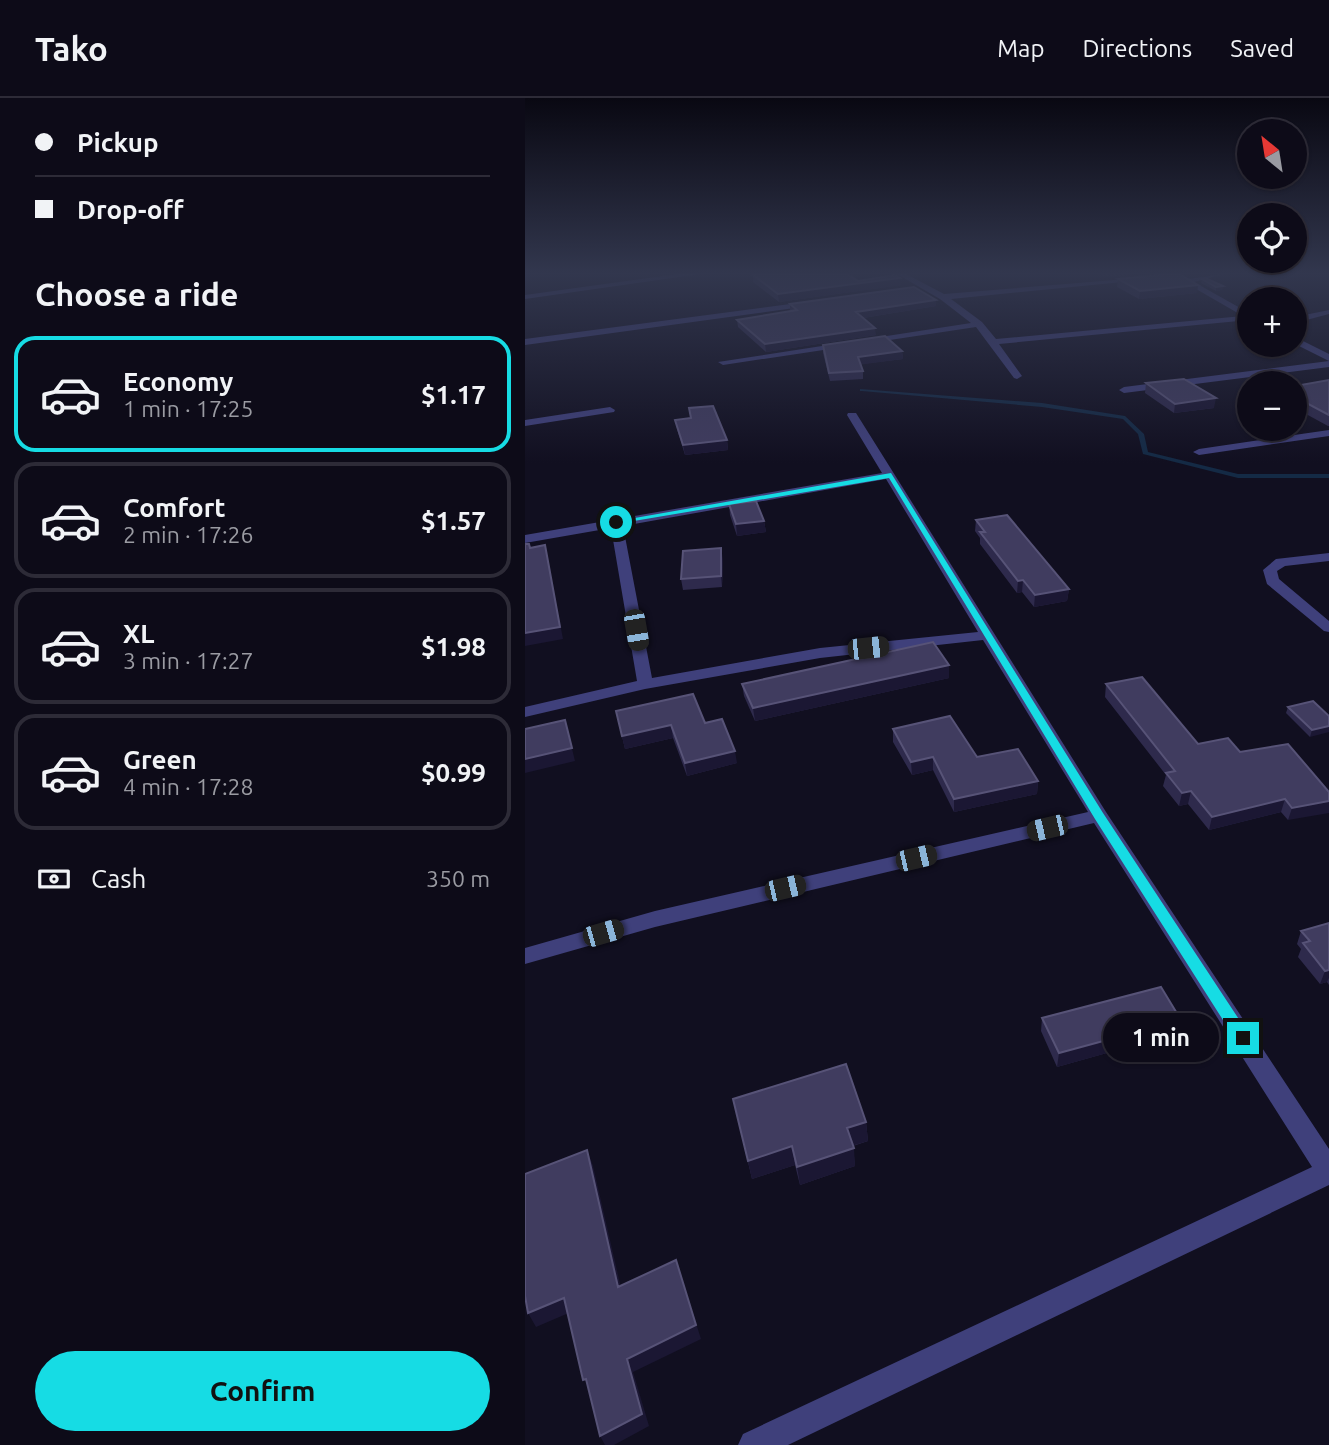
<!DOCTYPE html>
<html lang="en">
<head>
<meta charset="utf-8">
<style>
  :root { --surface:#0d0b18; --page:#1b1925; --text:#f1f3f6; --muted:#9a9ba2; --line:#2d2b37; --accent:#16dce4 }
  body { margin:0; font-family:Ubuntu,sans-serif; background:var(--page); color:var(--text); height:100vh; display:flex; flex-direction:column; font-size:26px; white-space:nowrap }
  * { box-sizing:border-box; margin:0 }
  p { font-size:23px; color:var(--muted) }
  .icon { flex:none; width:38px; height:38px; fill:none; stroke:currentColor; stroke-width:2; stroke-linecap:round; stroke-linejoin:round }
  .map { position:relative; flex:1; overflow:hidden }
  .details { display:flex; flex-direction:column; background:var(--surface); width:525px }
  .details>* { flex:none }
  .banner { display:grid; align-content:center; height:154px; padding:0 35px; background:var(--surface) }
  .needle { width:46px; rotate:330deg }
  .controls { position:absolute; left:712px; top:21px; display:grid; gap:14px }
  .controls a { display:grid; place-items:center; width:70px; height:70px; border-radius:50%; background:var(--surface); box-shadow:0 2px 5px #0004,0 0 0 2px var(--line); font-size:35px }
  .end { position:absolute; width:32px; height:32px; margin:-16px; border:9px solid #16dce4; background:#111; box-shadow:0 0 0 4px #111 }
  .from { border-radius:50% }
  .bubble { position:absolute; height:49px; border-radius:24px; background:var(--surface); box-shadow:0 2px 5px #0004,0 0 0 2px var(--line); font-size:23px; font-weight:600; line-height:49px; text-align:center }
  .car { position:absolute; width:21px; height:42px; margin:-21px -10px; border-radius:9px; box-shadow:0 0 5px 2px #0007; background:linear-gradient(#222 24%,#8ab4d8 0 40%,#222 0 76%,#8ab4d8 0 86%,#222 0) }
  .banner b { display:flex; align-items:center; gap:24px; height:66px; font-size:26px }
  .banner b+b { border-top:2px solid var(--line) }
  .banner i { width:18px; height:18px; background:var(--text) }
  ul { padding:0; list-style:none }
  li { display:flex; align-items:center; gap:21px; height:116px; margin:0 14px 10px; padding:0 21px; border:4px solid var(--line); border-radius:21px }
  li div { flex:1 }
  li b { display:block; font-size:26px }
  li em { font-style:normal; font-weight:600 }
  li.selected { border-color:var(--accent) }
  li>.icon { width:63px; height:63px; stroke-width:1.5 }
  h2 { padding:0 35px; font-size:32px; line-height:84px }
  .pay { display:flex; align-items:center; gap:18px; height:77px; padding:0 35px; font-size:26px }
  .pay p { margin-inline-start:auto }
  .action { display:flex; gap:14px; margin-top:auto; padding:14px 35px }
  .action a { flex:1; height:80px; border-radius:42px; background:var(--accent); color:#111; font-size:28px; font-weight:600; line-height:80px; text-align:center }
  header { display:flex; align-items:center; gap:42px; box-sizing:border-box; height:98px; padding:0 35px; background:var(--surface); border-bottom:2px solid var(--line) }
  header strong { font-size:33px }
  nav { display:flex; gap:38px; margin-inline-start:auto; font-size:24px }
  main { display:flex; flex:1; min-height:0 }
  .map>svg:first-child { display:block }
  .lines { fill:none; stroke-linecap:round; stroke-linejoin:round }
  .stream { fill:#142a45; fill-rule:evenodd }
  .street { fill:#3f407b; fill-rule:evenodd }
  .wall { fill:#2e2a4c }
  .shaded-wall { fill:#1b1733 }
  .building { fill:#403c5f; stroke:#575377; stroke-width:2 }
  .route { fill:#16dce4 }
</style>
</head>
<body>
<header>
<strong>Tako</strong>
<nav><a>Map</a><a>Directions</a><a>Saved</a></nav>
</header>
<main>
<section class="details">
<div class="banner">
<b><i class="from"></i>Pickup</b>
<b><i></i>Drop-off</b>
</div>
<h2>Choose a ride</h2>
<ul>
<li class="selected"><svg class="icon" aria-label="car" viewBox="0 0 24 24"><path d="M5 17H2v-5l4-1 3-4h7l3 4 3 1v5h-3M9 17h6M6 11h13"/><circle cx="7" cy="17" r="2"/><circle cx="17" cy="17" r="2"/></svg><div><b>Economy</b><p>1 min · 17:25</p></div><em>$1.17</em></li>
<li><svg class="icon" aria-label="car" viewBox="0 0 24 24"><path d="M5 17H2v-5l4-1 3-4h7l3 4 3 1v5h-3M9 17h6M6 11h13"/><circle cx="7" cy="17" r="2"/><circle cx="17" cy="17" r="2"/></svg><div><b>Comfort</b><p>2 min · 17:26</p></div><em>$1.57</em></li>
<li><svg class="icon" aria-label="car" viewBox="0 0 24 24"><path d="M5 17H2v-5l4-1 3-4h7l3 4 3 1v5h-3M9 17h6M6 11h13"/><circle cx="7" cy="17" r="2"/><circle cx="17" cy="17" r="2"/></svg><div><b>XL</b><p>3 min · 17:27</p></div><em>$1.98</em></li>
<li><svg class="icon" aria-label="car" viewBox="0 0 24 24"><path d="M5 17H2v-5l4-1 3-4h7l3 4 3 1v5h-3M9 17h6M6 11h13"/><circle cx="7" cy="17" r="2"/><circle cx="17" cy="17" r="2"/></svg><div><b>Green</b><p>4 min · 17:28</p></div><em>$0.99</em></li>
</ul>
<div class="pay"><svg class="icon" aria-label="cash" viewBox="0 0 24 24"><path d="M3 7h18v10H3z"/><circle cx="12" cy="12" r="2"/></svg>Cash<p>350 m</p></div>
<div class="action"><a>Confirm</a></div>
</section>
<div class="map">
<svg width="804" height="1347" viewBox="0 0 804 1347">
  <rect width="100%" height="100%" fill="#110f20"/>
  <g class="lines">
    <path class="stream" d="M335,291L517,305L600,318L619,336L623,354L713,376H804V380H713L618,356L613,336L598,321L517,309L337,293H335Z"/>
    <path class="street" d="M152,176H175L0,201V197Z
      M372,176H381L419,196L614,180L618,182L426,201L457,224L471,241L718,218L645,176H654L663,181L699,176L669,184L724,215V222L474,246L497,278L492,281L489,280L451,229L198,267L193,264L446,225L415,201Z
      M288,203L291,207L0,247V241Z
      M804,212V216L770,225V219Z
      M770,239L804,256V263L770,246Z
      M804,263V269L599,295L594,292L599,289Z
      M85,309L90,312L89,314L0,328V322Z
      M323,315H331L581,714L804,1051V1087L263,1347H213L218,1336L787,1069L569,725L130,829L0,866V850L130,813L563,714L458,542L295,560L120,591L0,619V609L112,583L86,430L0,445V437L357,375L322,317ZM361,381L453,534L295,550L127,580L98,428Z
      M804,332V338L674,357L668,354L674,351Z
      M804,455V463L760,468L752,473L754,481L804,523V534L799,533L742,486L738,472L751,461Z"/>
  </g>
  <path class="wall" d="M228,177L333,183L376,187L254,204L228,184Z
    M593,181L673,187L672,195L614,201L592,189Z
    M677,181L698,188L697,192L691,193L676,185Z
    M265,206L411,208L338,220L351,237L241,254L213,229L212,222L265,213Z
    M298,247L377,253L378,261L336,266L338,273V281L305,283L298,255Z
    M804,282V328H803L770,310V288Z
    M621,285L689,310L649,315L620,295Z
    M150,322L202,342L203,352L160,357L152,331Z
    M204,406L239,423L241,434L212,438L205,417Z
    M451,422L544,491L542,503L509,509L497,494L492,495L455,446V440L450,433Z
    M198,461L197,489L158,492L156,481Z
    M424,567V580L230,623L219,598L217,586Z
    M581,586L673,646L715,654L804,694L763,722L756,714L684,732L663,706L654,708L638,688L641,677L580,599Z
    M763,609L804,618L785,639L761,615Z
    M91,613L180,625L212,665L162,678L148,640L100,651Z
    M368,631L452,659L513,683L512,696L429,714L408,672L387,677L368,644Z
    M804,825V887L802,884L795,886L773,859L776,851L772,846L776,833Z
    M517,920L653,935L532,969L516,933Z
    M208,1001L341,1024L343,1043L328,1048L330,1068L275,1087L270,1067L227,1081Z"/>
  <path class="shaded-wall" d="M576,176H610L575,180Z
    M375,180L376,187L254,204L253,196Z
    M673,187L672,195L614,201L615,193Z
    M698,188L697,192L691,193V189Z
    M411,202V208L332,221L331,214Z
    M350,230L351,237L241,254L240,246Z
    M377,253L378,261L333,267V259Z
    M691,300L689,310L649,315L650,306Z
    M202,342L203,352L160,357L158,347Z
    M239,423L241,434L212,438L211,426Z
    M20,447L38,541L0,548V535Z
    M196,450L198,461L197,489L196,478Z
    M498,482L497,494L492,495L493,483Z
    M544,491L542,503L509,509L510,497Z
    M424,567V580L230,623L228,610Z
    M40,622L50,663L0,675V661Z
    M146,627L148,640L100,651L97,638Z
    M804,628V634L785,639L787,632Z
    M210,653L212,665L162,678L160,665Z
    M408,659V672L387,677L386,664Z
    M513,683L512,696L429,714V701Z
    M666,693L663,706L654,708L657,695Z
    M760,701L756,714L684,732L687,719Z
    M804,703V715L763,722L767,710Z
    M804,872V880L802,884L795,886L800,873Z
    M656,922L653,935L532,969L534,955Z
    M341,1024L343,1043L323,1049L322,1030Z
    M267,1048L270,1067L227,1081L223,1063Z
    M329,1050L330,1068L275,1087L272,1069Z
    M62,1052L68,1068L99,1203L93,1189Z
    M151,1162L176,1241L108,1274L124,1328L89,1347H80L75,1338L102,1261Z
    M39,1200L46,1214L11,1229L3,1215Z"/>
  <path class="building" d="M231,176H322L333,183L370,177L375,180L253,196L228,177Z
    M645,176H654L673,187L615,193L593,181Z
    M680,180L698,188L691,189L677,181Z
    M389,189L411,202L331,214L350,230L240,246L212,222L272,212L265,206Z
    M360,238L377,253L333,259L338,273L304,275L298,247Z
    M659,281L691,300L650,306L621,285Z
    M804,282V317L770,299V298L775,297L770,294V288Z
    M188,308L202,342L158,347L150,322L166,320L164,310Z
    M231,403L239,423L211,426L204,406Z
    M482,417L544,491L510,497L498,482L493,483L455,434H460L451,422Z
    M0,446H4L5,450L20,447L35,529L0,535Z
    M196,450V478L156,481L158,453Z
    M408,544L424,567L228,610L217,586Z
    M617,579L673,646L703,640L715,654L763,646L804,694V703L767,710L760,701L687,719L666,693L657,695L641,675L650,673L581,586Z
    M168,596L180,625L197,621L210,653L160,665L146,627L97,638L91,613Z
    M788,603L804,618V628L787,632L763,609Z
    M425,618L452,659L493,651L513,683L429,701L408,659L386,664L368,631Z
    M40,622L47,650L0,661V631Z
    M804,825V872L800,873L778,845L785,843L776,833Z
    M636,889L656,922L534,955L517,920Z
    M321,966L341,1024L322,1030L329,1050L272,1069L267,1048L223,1063L208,1001Z
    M62,1052L93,1189L151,1162L171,1227L102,1261L117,1316L75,1338L61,1281L58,1282L39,1200L3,1215L0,1198V1076Z"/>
  <linearGradient id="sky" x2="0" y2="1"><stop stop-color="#090812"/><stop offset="0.48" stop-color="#32374e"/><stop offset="1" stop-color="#32374e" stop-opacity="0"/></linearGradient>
  <rect width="804" height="365" fill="url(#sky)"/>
  <path class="route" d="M366,375L578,715L723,935L725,940L723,944H712L570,721L364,380L91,426L87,424Z"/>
</svg>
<div class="controls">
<a><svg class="needle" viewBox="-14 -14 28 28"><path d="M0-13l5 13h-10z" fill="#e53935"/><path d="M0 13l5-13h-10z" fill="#9a9ba2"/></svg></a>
<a><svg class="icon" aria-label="locate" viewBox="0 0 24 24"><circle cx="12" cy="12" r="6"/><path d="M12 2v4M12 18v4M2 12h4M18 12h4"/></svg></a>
<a>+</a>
<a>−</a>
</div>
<i class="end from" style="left:91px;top:424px"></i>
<i class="end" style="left:718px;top:940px"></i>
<div class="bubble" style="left:578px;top:915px;width:116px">1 min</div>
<i class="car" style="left:111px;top:532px;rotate:170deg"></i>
<i class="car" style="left:343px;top:550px;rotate:84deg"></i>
<i class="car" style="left:522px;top:730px;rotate:257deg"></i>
<i class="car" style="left:391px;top:760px;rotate:77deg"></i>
<i class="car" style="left:260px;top:790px;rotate:77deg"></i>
<i class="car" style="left:78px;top:835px;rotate:74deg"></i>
</div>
</main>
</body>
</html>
